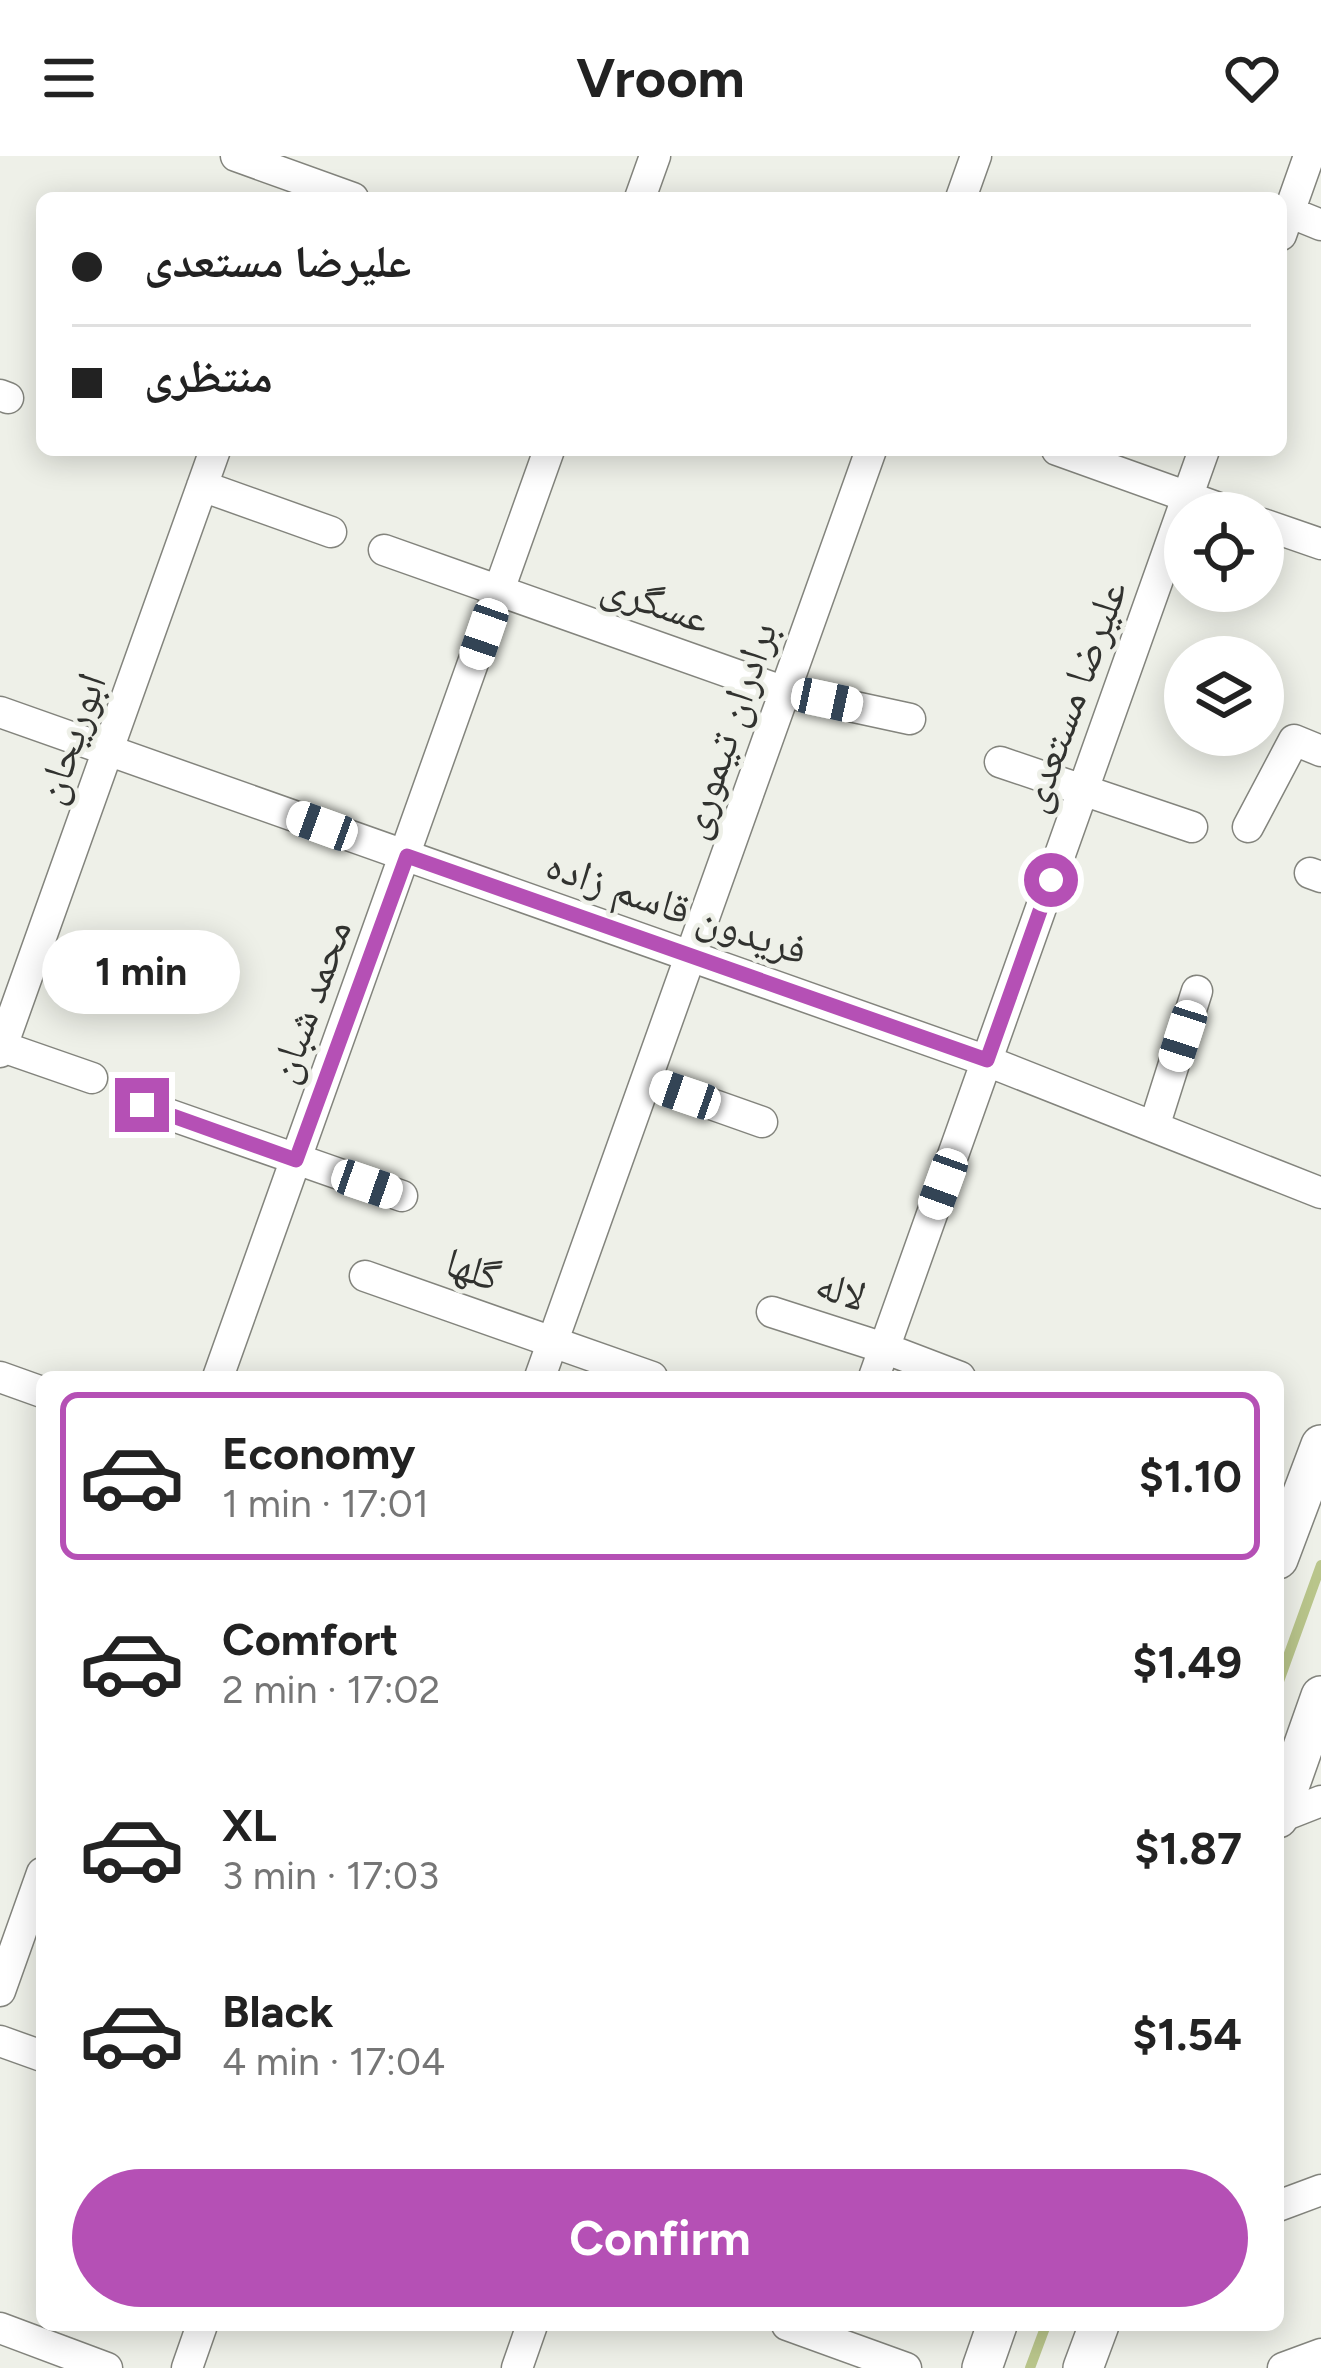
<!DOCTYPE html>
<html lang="en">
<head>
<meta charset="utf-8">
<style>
  :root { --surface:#fff; --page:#f6f6f6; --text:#222; --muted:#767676; --line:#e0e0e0; --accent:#b550b5 }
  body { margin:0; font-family:Figtree,"Noto Naskh Arabic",sans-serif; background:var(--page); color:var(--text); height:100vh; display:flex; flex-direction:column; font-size:45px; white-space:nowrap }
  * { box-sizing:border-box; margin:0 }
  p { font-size:39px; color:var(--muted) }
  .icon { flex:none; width:66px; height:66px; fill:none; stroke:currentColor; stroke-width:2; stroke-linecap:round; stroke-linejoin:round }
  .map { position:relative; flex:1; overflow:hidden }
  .side { position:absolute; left:36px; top:1215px; width:1248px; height:960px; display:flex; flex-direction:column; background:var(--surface); border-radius:18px; box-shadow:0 6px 30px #0003 }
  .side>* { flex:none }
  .top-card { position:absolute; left:36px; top:36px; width:1251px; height:264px; border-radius:18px; box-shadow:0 6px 30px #0003; display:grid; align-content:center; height:264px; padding:0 36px; background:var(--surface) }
  .buttons { position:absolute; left:1164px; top:336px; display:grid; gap:24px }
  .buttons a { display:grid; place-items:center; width:120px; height:120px; border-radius:50%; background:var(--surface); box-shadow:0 6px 30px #0003; font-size:60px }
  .end { position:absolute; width:54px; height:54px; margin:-27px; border:15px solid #b550b5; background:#fff; box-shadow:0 0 0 6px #fff }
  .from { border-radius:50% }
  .bubble { position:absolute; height:84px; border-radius:42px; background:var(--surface); box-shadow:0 6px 30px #0003; font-size:39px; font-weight:700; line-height:84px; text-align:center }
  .car { position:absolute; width:36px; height:72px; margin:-36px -18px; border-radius:15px; box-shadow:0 0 9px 3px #0007; background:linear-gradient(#fff 24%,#345 0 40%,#fff 0 76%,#345 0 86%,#fff 0) }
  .top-card b { display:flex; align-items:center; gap:42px; height:114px; font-size:45px }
  .top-card b+b { border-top:3px solid var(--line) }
  .top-card i { width:30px; height:30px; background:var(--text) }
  ul { padding:21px 0 0; list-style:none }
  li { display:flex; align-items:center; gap:36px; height:168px; margin:0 24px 18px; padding:0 12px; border:6px solid transparent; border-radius:18px }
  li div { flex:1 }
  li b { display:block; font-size:45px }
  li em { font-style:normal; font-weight:700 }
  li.on { border-color:var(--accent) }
  li>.icon { width:108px; height:108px; stroke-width:1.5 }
  .cta { display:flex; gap:24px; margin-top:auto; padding:24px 36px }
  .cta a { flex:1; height:138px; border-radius:72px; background:var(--accent); color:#fff; font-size:48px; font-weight:700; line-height:138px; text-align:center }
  header { display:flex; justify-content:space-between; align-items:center; height:156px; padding:0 36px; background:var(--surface); font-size:54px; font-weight:700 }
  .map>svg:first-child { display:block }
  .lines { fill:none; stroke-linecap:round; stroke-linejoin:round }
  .stream { stroke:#b9c58b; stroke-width:10 }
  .minor-casing { stroke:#83847d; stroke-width:33 }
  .secondary-casing { stroke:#83847d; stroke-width:42 }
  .minor { stroke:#fff; stroke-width:30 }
  .secondary { stroke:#fff; stroke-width:39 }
  .route { stroke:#b550b5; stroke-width:15 }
  .labels { text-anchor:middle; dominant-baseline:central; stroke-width:9; stroke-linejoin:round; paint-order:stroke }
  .street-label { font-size:42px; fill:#31322f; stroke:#eef0e8 }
</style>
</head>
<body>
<header><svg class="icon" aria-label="menu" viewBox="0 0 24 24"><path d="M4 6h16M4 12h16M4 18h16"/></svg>Vroom<svg class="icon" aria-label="heart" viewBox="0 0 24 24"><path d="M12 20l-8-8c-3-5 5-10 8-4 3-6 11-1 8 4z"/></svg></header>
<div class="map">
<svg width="1321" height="2212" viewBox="0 0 1321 2212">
  <rect width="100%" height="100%" fill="#eef0e8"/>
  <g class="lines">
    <path class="stream" d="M1278,1528L1321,1409
      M1030,2212L1046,2169"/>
    <defs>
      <path id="minor" d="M236,0L353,42
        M640,42L655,0
        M961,42L976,0
        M1289,56L1321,69
        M1281,79L1309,0
        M0,239L8,242
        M1057,294L1233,357
        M202,330L331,376
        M1263,368L1321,388
        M384,394L785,536L910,563
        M0,556L987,905L1321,1037
        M1000,606L1192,671
        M1248,671L1294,584L1321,595
        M1310,717L1321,721
        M0,890L92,922
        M0,896L215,294
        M646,925L762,966
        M142,949L402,1040
        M1154,971L1197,835
        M365,1120L652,1221
        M772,1156L884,1192L960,1221
        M0,1221L42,1236
        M218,1221L549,294
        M540,1221L871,294
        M874,1221L1204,294
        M1278,1662L1321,1645
        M0,1835L42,1717
        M0,1885L42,1900
        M1278,2050L1321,2034
        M787,2169L906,2212
        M0,2172L107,2212
        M187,2212L202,2169
        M517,2212L532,2169
        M1283,2212L1321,2198"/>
      <path id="secondary" d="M1278,1403L1321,1289
        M1278,1662L1321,1540
        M982,2212L997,2169
        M1083,2212L1099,2169"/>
    </defs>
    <use href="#minor" class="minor-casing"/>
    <use href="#secondary" class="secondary-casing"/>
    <use href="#minor" class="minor"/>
    <use href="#secondary" class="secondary"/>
  </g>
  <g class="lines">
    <path class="route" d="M142,949L296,1004L407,700L987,904L1051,724"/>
  </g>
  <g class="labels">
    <g class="street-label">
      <text transform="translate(656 446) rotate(19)">عسگری</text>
      <text transform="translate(1072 540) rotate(-70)">علیرضا مستعدی</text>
      <text transform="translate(727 574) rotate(-71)">برادران تیموری</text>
      <text transform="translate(70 582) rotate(-70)">ابوریحان</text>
      <text transform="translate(677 751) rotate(19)">فریدون قاسم زاده</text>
      <text transform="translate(309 845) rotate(-70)">محمد شبان</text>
      <text transform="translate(473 1113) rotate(19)">گلها</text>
      <text transform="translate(841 1134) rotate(18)">لاله</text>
    </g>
  </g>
</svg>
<div class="buttons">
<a><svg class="icon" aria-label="locate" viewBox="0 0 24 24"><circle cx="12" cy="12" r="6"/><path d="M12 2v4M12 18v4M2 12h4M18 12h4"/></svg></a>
<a><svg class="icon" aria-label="layers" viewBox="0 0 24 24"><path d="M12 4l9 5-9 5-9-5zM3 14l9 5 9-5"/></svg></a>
</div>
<i class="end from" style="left:1051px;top:724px"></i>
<i class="end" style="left:142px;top:949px"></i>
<div class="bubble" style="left:42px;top:774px;width:198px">1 min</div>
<i class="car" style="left:484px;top:478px;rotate:199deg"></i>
<i class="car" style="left:827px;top:544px;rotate:102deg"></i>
<i class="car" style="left:322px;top:670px;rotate:290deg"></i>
<i class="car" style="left:1183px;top:880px;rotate:198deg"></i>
<i class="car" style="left:685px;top:939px;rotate:289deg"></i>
<i class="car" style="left:367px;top:1028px;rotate:109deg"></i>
<i class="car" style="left:943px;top:1028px;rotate:200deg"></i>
<div class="top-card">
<b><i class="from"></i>علیرضا مستعدی</b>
<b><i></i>منتظری</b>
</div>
<section class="side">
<ul>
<li class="on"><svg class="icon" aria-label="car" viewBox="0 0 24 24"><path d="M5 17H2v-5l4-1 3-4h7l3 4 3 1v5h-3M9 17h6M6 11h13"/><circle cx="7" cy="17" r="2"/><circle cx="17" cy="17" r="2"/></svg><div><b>Economy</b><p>1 min · 17:01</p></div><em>$1.10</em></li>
<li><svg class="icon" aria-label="car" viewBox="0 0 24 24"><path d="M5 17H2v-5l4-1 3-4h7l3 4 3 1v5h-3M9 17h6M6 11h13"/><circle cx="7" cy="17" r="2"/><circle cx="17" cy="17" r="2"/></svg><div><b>Comfort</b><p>2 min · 17:02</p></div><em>$1.49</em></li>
<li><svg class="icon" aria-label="car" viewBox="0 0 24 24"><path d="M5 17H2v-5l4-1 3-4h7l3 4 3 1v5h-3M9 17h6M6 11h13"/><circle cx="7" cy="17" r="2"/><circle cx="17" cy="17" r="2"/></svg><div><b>XL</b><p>3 min · 17:03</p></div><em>$1.87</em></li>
<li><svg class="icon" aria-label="car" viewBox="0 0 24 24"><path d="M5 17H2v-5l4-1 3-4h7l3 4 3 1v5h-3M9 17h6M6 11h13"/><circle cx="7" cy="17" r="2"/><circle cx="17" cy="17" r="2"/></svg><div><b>Black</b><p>4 min · 17:04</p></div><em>$1.54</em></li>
</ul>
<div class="cta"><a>Confirm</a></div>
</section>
</div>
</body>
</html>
